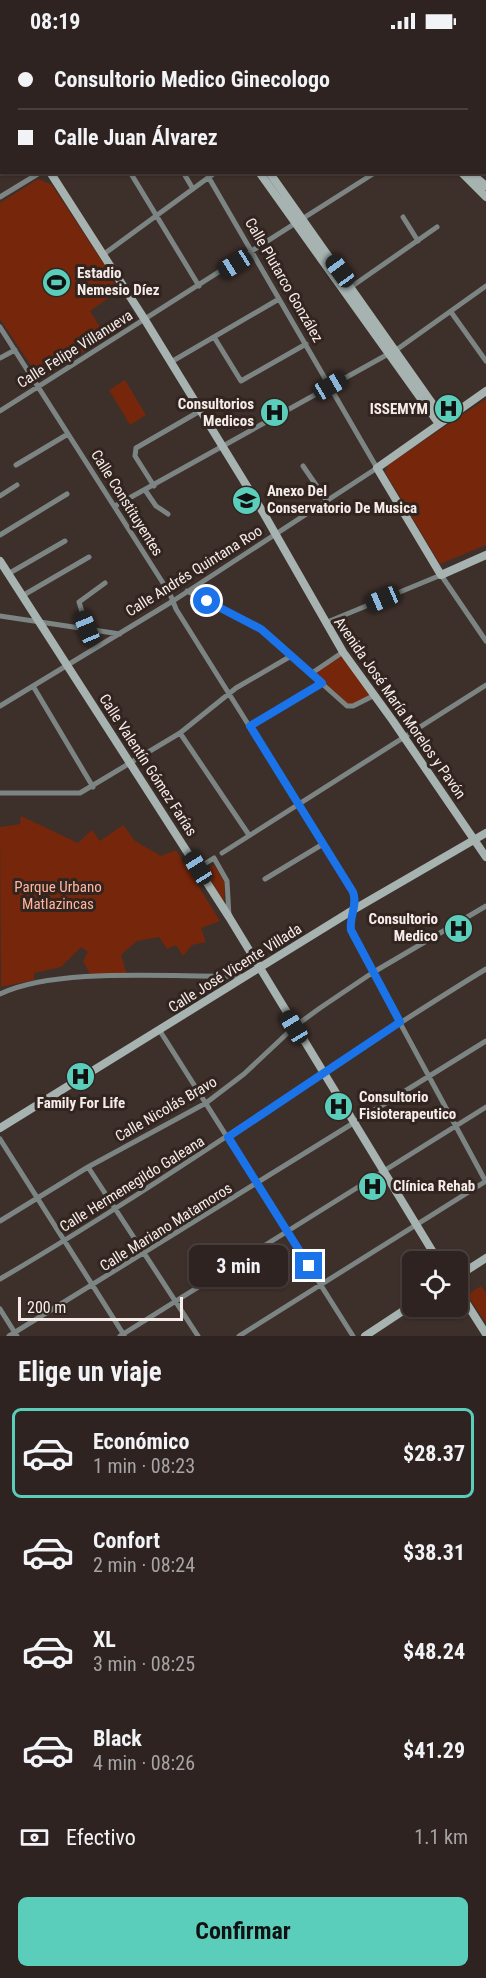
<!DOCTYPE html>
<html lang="es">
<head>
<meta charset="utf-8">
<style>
  :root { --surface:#2e2320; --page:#362b29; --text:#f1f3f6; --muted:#a7a4a5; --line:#49403e; --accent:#5bcebb }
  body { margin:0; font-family:"Roboto Condensed",sans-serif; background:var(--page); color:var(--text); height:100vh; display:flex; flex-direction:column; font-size:22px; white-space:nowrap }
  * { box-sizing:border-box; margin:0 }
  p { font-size:20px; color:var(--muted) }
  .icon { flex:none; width:33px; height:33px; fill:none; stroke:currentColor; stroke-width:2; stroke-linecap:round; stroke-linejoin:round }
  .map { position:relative; height:1294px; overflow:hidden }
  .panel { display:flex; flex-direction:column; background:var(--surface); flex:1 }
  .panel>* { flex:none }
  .banner { position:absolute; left:0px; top:0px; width:486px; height:132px; box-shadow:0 2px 4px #0004,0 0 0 2px var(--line); display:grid; align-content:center; height:132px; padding:0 18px; background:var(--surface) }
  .tools { position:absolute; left:402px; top:1209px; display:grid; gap:12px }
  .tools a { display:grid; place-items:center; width:66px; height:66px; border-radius:9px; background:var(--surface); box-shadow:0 2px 4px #0004,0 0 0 2px var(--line); font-size:30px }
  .scale { position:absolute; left:18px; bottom:15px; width:165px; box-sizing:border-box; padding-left:6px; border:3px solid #f6ece9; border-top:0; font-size:16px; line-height:21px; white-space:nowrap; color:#f6ece9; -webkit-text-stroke:4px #322520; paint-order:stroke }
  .end { position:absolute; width:27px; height:27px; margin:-14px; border:8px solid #1a73e8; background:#fff; box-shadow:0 0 0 3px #fff }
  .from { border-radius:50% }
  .bubble { position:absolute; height:42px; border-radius:9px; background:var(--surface); box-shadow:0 2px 4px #0004,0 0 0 2px var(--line); font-size:20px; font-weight:700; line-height:42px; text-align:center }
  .car { position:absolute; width:18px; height:36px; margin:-18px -9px; border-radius:8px; box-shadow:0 0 4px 2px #0007; background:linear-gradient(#222 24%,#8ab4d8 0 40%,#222 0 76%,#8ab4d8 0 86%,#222 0) }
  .banner b { display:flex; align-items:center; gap:21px; height:57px; font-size:22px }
  .banner b+b { border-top:2px solid var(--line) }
  .banner i { width:15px; height:15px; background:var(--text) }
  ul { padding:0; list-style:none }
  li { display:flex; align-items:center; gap:18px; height:90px; margin:0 12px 9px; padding:0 6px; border:3px solid transparent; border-radius:9px }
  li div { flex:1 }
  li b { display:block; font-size:22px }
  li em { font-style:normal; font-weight:700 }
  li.current { border-color:var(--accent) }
  li>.icon { width:54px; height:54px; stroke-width:1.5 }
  h2 { padding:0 18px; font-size:27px; line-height:72px }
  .pay { display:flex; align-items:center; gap:15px; height:66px; padding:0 18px; font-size:22px }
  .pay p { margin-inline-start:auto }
  .cta { display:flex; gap:12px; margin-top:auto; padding:12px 18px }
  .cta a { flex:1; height:69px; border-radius:9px; background:var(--accent); color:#111; font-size:24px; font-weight:700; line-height:69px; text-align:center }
  .status { display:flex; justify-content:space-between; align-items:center; height:42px; padding:0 30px; background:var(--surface); direction:ltr }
  .status svg { height:16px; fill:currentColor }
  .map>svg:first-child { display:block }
  .green { fill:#76270b }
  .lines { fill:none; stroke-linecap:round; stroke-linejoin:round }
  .street { stroke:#7c8583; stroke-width:5 }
  .secondary { stroke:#a6b3b0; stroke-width:8 }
  .route { stroke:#1a73e8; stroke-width:8 }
  .labels { text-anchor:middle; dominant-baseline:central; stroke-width:6; stroke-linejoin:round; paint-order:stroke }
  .poi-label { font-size:15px; font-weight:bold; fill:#f6ece9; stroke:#322520; text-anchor:start }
  .street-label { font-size:15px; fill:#f6ece9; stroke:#322520 }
  .park-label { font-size:15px; fill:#ffb59e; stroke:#322520 }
</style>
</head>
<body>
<div class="status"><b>08:19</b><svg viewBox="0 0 49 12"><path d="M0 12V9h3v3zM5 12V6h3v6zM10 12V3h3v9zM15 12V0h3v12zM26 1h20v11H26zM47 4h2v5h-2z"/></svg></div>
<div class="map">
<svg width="486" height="1294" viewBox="0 0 486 1294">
  <rect width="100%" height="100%" fill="#3d2f2a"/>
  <path class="green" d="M38,137L52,143L107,227L118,249L90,269L105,293L95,300L96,302L40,337L0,277V161Z
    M125,338L146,373L130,383L109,348Z
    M486,357V503L440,522L385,430L388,423Z
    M341,614L370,653L350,664L315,631Z
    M21,774L78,801L92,788L100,799L123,783L135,799L161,814L176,808L220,879L201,886L206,900L192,903L183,914L176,903L167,907L159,895L137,899L121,913L127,933L91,934L83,919L88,910L81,905L61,925L34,931V938L1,945L0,785L20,782Z
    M214,823L225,841L224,860L205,829Z
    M481,1244L486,1251V1281L467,1253Z"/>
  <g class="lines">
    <path class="street" d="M50,0V2
      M99,0L100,2
      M379,0L380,2
      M461,0L462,2
      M235,2L237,0
      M397,2L399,0
      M484,34L486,36
      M484,49L486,47
      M0,84L2,83
      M130,130L199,244
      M183,130L193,147
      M0,155L41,130
      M403,175L418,199
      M104,212L216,130
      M351,245L437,185
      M451,270L486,319
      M0,285L170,552L176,567L353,850C359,865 347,878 353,894L486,1140
      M214,295L241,339L306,302
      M0,316L15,308
      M171,320L279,257
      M0,369L376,130
      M16,423L68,392
      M303,424L327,459
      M154,444L135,414L136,406L200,369
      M145,448L156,464L168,472
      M0,454L17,443
      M115,464L399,306L486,244
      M0,493L67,452
      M8,532L65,499
      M187,549L261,587L347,664H353L375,653
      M22,554L89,515
      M0,574L120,592
      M325,581L441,533L486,599
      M87,586L79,560L105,541
      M312,631L343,610
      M33,644L93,745
      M0,664L173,559L377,426L209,136
      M250,684L322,641
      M180,691L249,793
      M0,751H80L180,691L236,646L291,614
      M222,811L486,643
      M198,826L214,816L227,839L229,874
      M265,837L323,802
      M0,952C59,924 178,936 245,934
      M160,989L353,1294
      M0,1097L124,1293
      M88,1125L198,1294
      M0,1179L88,1125L206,1061L244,1032L294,985L320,966L372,931L486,864
      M0,1237C166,1140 322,1027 486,927
      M0,1267L17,1294
      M9,1294L486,999
      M120,1294L486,1065
      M239,1294L486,1139"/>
    <path class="secondary" d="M166,0L167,2
      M174,0L175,2
      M331,0L333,2
      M0,55L2,57
      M50,130L145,278L264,472L343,610L393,679L486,815
      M259,130L439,382
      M269,130L444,378
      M461,130L486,155
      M470,130L486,144
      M486,349L377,426L441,533L486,513
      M0,519L229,875L439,1220
      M0,1086L353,868L486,791
      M458,1234L486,1216
      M458,1248L486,1292
      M365,1294L412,1263"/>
  </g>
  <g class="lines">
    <path class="route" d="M207,559L261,587L322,641L250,684L353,850C358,863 349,875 351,888L400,980L228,1095L309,1224"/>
  </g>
  <defs>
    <symbol id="stadium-disc" viewBox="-11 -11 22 22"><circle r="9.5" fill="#5bcebb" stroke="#322520"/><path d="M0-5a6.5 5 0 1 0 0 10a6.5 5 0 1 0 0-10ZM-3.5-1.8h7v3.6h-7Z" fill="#111"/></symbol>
    <symbol id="hospital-disc" viewBox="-11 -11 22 22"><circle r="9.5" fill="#5bcebb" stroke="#322520"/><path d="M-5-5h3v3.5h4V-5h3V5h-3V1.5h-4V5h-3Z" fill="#111"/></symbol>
    <symbol id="university-disc" viewBox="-11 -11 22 22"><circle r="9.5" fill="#5bcebb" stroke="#322520"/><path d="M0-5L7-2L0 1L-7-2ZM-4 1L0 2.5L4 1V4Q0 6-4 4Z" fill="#111"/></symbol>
  </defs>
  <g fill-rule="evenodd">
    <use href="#stadium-disc" x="40" y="224" width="33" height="33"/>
    <use href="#hospital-disc" x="432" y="350" width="33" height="33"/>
    <use href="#hospital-disc" x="258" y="354" width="33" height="33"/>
    <use href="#university-disc" x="230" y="442" width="33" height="33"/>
    <use href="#hospital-disc" x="442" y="870" width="33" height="33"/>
    <use href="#hospital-disc" x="64" y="1018" width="33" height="33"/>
    <use href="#hospital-disc" x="322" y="1048" width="33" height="33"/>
    <use href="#hospital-disc" x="356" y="1128" width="33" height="33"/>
  </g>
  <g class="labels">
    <g class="poi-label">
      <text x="77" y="231">Estadio<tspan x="77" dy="17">Nemesio Díez</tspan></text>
      <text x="254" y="362" text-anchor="end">Consultorios<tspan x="254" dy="17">Medicos</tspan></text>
      <text x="428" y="367" text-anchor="end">ISSEMYM</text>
      <text x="267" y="449">Anexo Del<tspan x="267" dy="17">Conservatorio De Musica</tspan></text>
      <text x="438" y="877" text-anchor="end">Consultorio<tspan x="438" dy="17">Medico</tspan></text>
      <text x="359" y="1055">Consultorio<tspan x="359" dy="17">Fisioterapeutico</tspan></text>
      <text x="81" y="1061" text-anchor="middle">Family For Life</text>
      <text x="393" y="1144">Clínica Rehab</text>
    </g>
    <g class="street-label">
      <text transform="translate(284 238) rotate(60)">Calle Plutarco González</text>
      <text transform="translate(75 307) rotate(-32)">Calle Felipe Villanueva</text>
      <text transform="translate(127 461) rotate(58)">Calle Constituyentes</text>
      <text transform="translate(194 529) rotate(-32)">Calle Andrés Quintana Roo</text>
      <text transform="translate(400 666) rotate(55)">Avenida José María Morelos y Pavón</text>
      <text transform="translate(148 723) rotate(57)">Calle Valentín Gómez Farías</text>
      <text transform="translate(235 926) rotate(-32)">Calle José Vicente Villada</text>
      <text transform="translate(166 1067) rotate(-30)">Calle Nicolás Bravo</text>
      <text transform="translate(132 1142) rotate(-32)">Calle Hermenegildo Galeana</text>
      <text transform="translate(166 1185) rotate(-32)">Calle Mariano Matamoros</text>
    </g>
    <g class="park-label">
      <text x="58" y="845">Parque Urbano<tspan x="58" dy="17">Matlazincas</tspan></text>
    </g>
  </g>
</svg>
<div class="tools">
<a><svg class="icon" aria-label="locate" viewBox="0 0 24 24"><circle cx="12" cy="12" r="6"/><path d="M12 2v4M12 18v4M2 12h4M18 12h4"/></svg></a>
</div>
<div class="scale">200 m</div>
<i class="end from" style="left:207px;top:559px"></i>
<i class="end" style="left:309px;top:1224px"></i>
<div class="bubble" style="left:189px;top:1203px;width:99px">3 min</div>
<i class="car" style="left:235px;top:222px;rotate:238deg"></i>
<i class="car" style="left:340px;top:229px;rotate:324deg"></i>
<i class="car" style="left:330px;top:344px;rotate:60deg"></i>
<i class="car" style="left:383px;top:557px;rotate:247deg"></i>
<i class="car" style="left:87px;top:586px;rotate:338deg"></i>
<i class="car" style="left:198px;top:826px;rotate:328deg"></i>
<i class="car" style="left:294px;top:985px;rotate:329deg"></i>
<div class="banner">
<b><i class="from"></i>Consultorio Medico Ginecologo</b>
<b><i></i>Calle Juan Álvarez</b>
</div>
</div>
<section class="panel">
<h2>Elige un viaje</h2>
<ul>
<li class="current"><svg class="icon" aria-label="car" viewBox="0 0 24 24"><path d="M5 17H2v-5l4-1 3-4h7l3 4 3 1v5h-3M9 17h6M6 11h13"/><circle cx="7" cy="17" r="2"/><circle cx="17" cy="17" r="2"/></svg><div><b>Económico</b><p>1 min · 08:23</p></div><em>$28.37</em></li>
<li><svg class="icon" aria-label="car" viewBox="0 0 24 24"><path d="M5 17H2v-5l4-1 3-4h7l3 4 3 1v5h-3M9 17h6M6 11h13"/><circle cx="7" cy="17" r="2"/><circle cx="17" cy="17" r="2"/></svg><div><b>Confort</b><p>2 min · 08:24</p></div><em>$38.31</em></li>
<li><svg class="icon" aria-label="car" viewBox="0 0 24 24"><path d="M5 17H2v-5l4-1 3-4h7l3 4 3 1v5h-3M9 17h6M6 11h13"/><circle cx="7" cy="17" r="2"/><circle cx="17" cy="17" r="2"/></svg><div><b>XL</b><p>3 min · 08:25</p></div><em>$48.24</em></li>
<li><svg class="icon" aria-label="car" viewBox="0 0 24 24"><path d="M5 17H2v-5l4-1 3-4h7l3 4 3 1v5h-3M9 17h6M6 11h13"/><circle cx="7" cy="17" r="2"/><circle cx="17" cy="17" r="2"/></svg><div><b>Black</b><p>4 min · 08:26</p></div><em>$41.29</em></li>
</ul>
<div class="pay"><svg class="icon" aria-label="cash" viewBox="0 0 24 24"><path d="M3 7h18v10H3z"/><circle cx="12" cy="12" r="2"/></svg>Efectivo<p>1.1 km</p></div>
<div class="cta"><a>Confirmar</a></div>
</section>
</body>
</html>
